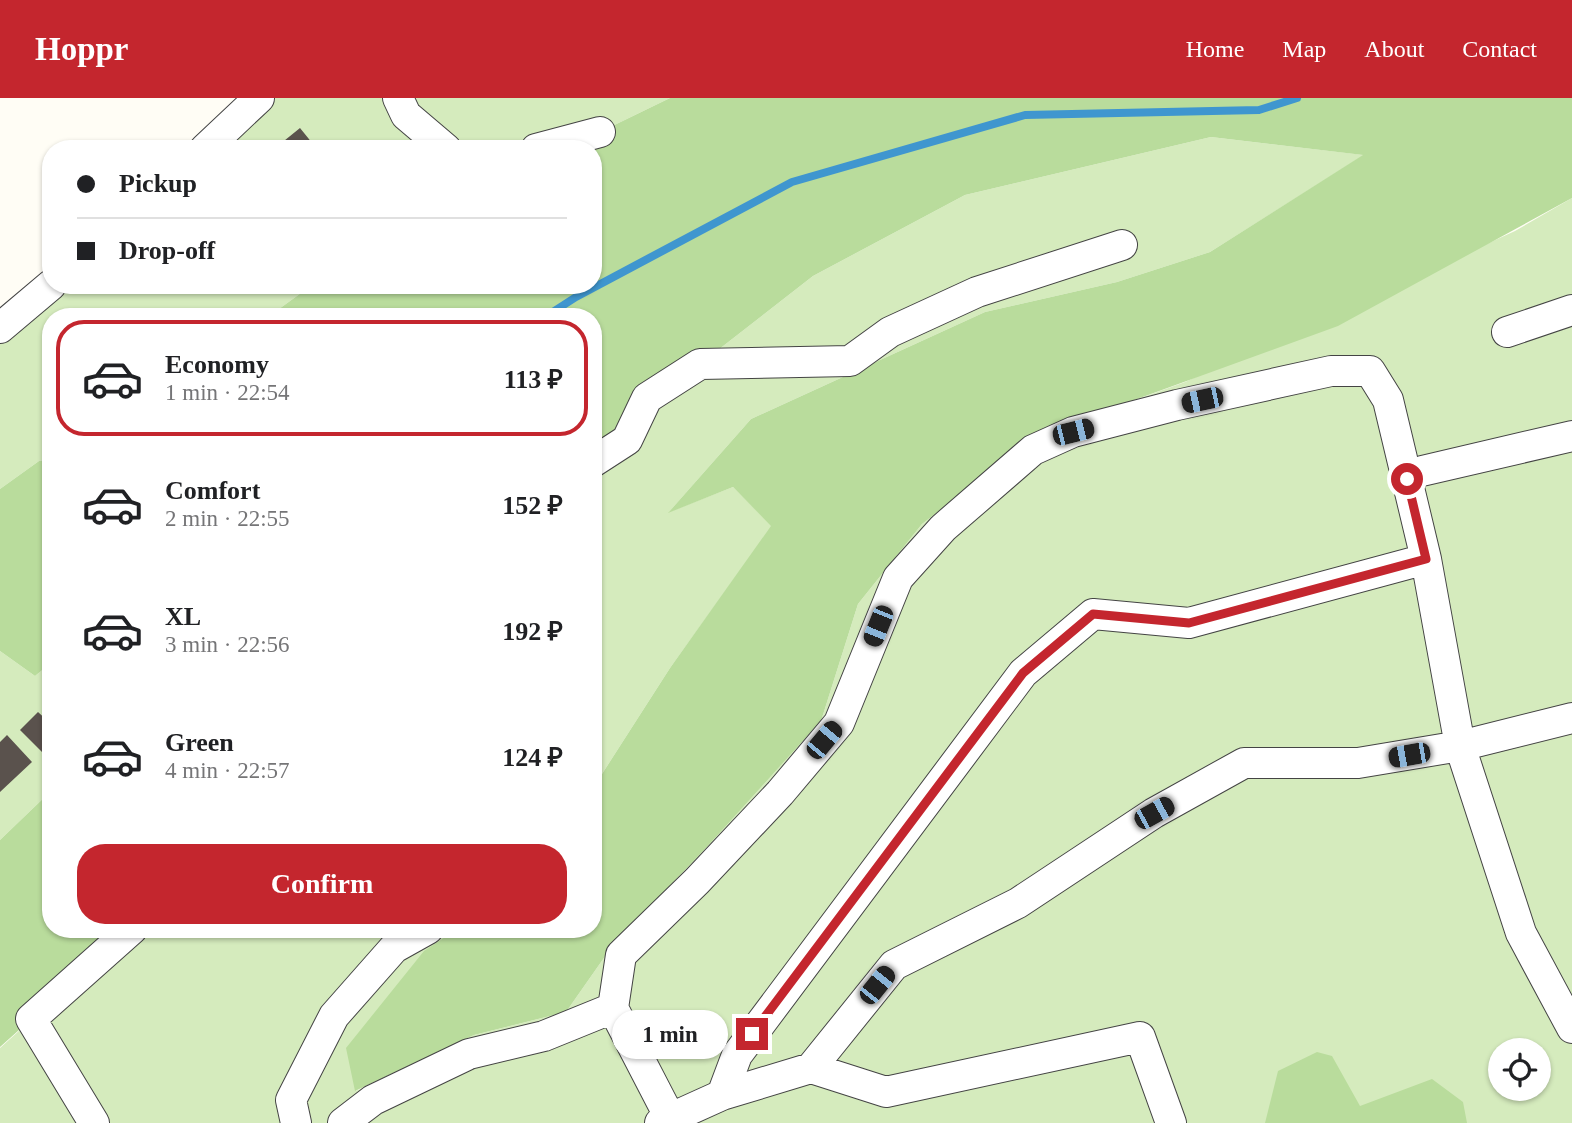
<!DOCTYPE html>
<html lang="en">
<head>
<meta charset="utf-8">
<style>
  :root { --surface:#fff; --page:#f2f2f2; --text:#202124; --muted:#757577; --line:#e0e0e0; --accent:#c4262e }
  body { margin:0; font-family:"Times New Roman",serif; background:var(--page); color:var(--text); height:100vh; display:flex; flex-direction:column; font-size:26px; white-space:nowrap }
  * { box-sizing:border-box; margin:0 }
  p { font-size:23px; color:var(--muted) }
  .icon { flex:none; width:38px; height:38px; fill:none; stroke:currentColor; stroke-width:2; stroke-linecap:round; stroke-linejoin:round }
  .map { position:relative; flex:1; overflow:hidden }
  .sheet { position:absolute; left:42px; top:210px; width:560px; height:630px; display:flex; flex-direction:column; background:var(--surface); border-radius:28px; box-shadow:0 2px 5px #0004 }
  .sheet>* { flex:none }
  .top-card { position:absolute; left:42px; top:42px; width:560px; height:154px; border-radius:28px; box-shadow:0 2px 5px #0004; display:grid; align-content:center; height:154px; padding:0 35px; background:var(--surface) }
  .buttons { position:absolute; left:1488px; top:940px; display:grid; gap:14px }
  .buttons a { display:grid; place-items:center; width:63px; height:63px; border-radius:50%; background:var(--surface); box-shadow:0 2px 5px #0004; font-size:35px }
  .end { position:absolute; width:32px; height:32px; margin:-16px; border:9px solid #c4262e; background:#fff; box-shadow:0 0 0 4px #fff }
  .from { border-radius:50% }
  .bubble { position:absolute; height:49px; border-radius:24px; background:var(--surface); box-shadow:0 2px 5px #0004; font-size:23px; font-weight:700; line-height:49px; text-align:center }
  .car { position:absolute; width:21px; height:42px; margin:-21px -10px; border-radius:9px; box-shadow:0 0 5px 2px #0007; background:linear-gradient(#222 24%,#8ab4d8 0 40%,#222 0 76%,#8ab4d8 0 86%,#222 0) }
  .top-card b { display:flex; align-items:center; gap:24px; height:66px; font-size:26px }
  .top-card b+b { border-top:2px solid var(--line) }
  .top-card i { width:18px; height:18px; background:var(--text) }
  ul { padding:12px 0 0; list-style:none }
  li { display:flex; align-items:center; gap:21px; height:116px; margin:0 14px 10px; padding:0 21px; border:4px solid transparent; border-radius:28px }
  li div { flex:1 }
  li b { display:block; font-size:26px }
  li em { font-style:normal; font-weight:700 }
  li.selected { border-color:var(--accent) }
  li>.icon { width:63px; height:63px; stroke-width:1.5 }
  .action { display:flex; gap:14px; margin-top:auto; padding:14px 35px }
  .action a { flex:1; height:80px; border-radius:28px; background:var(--accent); color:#fff; font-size:28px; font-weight:700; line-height:80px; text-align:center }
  header { display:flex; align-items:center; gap:42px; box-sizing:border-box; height:98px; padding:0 35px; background:var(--accent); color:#fff }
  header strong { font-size:33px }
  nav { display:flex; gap:38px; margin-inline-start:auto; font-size:24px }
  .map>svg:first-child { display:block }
  .green { fill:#d5ebbd; fill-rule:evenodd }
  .forest { fill:#b9dc9c }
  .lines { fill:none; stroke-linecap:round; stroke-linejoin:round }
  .stream { stroke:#3f96cf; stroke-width:8 }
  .building { fill:#5a524d }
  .minor-casing { stroke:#444; stroke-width:32 }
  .minor { stroke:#fff; stroke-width:30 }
  .route { stroke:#c4262e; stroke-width:9 }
</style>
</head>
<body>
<header>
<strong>Hoppr</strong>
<nav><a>Home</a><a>Map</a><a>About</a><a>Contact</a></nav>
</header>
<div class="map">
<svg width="1572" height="1025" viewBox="0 0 1572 1025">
  <rect width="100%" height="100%" fill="#fffdf5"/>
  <path class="green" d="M272,0H670L600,34L536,51H218Z
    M1211,39L1364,57L1210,154L1117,184L985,214L751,321L669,414L733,389L772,428L670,570L593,690V364L700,266L813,178L965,97Z
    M1572,100V1025H0V950L132,831H457L424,854L356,993L474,937L566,914L613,847L706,750L821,623L858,506L922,426L1038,337L1185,284L1515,133ZM1500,952H1538V990H1500Z
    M65,187H312L268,219H51V361L39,363L0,391V240Z
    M0,553L35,578L51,565V693L0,742Z"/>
  <path class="forest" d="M670,0H1572V100L1338,228L1038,337L922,426L858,506L821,623L706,750L613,847L566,914L474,937L355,993L346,950L424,853L457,831H593V690L670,570L771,428L733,389L668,415L751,321L985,214L1117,184L1210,154L1363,57L1211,39L965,97L813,178L700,266L593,364V219H268L312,187H593V51L600,34Z
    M51,361V565L35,578L0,553V391L39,363Z
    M51,693V831H132L0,949V742Z
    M1317,954L1332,958L1360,1008L1432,981L1463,1004L1467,1025H1265L1278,973Z"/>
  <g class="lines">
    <path class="stream" d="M545,219L576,199L792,84L1025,17L1259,12L1297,0"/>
  </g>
  <path class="building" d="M300,30L317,51H274Z
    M51,288V313H50L44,289Z
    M38,614L51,626V651L45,657L20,632Z
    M7,637L32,664L0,694V644Z"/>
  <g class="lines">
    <defs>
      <path id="minor" d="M398,0L406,17L446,51
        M205,51L259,0
        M536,51L600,34
        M0,230L51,187
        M1507,234L1572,212
        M593,364L627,342L647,300L700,266L850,263L890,234L977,194L1122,147
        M1422,373L1572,338
        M811,970L894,867L1018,805L1154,715L1244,665H1358L1460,648L1572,620
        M722,997L811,970L886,994L1140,939L1171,1025
        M670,1020L613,910L621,857L697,783L780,695L839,625L898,480L943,430L1033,352L1073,334L1177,307L1331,273H1370L1388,302L1426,461L1460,648L1521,835L1572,930
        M94,1025L31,921L132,831
        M296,1025L291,1002L334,918L394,850L428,831
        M343,1025L373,1002L469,956L544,938L613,910
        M660,1025L722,997L737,957L1023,575L1093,516L1189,525L1426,461"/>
    </defs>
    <use href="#minor" class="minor-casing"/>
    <use href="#minor" class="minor"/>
  </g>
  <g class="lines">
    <path class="route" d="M752,936L1023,575L1093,516L1189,525L1426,461L1407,381"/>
  </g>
</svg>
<div class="buttons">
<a><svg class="icon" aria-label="locate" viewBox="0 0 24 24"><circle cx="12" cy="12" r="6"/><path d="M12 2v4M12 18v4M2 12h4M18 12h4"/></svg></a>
</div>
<i class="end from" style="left:1407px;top:381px"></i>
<i class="end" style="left:752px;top:936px"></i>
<div class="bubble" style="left:612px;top:912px;width:116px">1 min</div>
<i class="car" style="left:1202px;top:302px;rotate:258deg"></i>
<i class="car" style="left:1073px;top:334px;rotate:76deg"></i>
<i class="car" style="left:878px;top:528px;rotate:202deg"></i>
<i class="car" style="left:824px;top:642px;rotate:40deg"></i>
<i class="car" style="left:1409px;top:657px;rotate:260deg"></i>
<i class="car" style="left:1154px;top:715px;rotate:61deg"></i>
<i class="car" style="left:877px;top:887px;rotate:39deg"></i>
<div class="top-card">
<b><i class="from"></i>Pickup</b>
<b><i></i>Drop-off</b>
</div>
<section class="sheet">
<ul>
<li class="selected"><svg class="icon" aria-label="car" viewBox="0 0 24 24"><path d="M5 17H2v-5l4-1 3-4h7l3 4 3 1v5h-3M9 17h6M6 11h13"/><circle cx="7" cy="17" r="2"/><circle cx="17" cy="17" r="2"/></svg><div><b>Economy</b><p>1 min · 22:54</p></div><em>113 ₽</em></li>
<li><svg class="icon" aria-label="car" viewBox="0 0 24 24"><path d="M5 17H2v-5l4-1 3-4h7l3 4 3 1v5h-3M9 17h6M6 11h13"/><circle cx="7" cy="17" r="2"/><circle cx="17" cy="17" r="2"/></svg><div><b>Comfort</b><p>2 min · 22:55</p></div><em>152 ₽</em></li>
<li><svg class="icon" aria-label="car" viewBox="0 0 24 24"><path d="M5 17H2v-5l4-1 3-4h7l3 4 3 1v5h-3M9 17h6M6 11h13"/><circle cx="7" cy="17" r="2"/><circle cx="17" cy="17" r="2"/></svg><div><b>XL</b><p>3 min · 22:56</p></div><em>192 ₽</em></li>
<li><svg class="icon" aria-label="car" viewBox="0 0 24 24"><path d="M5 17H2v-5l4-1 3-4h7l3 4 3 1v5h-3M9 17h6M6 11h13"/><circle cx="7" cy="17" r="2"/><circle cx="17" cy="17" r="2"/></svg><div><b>Green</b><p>4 min · 22:57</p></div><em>124 ₽</em></li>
</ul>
<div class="action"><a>Confirm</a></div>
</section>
</div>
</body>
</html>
